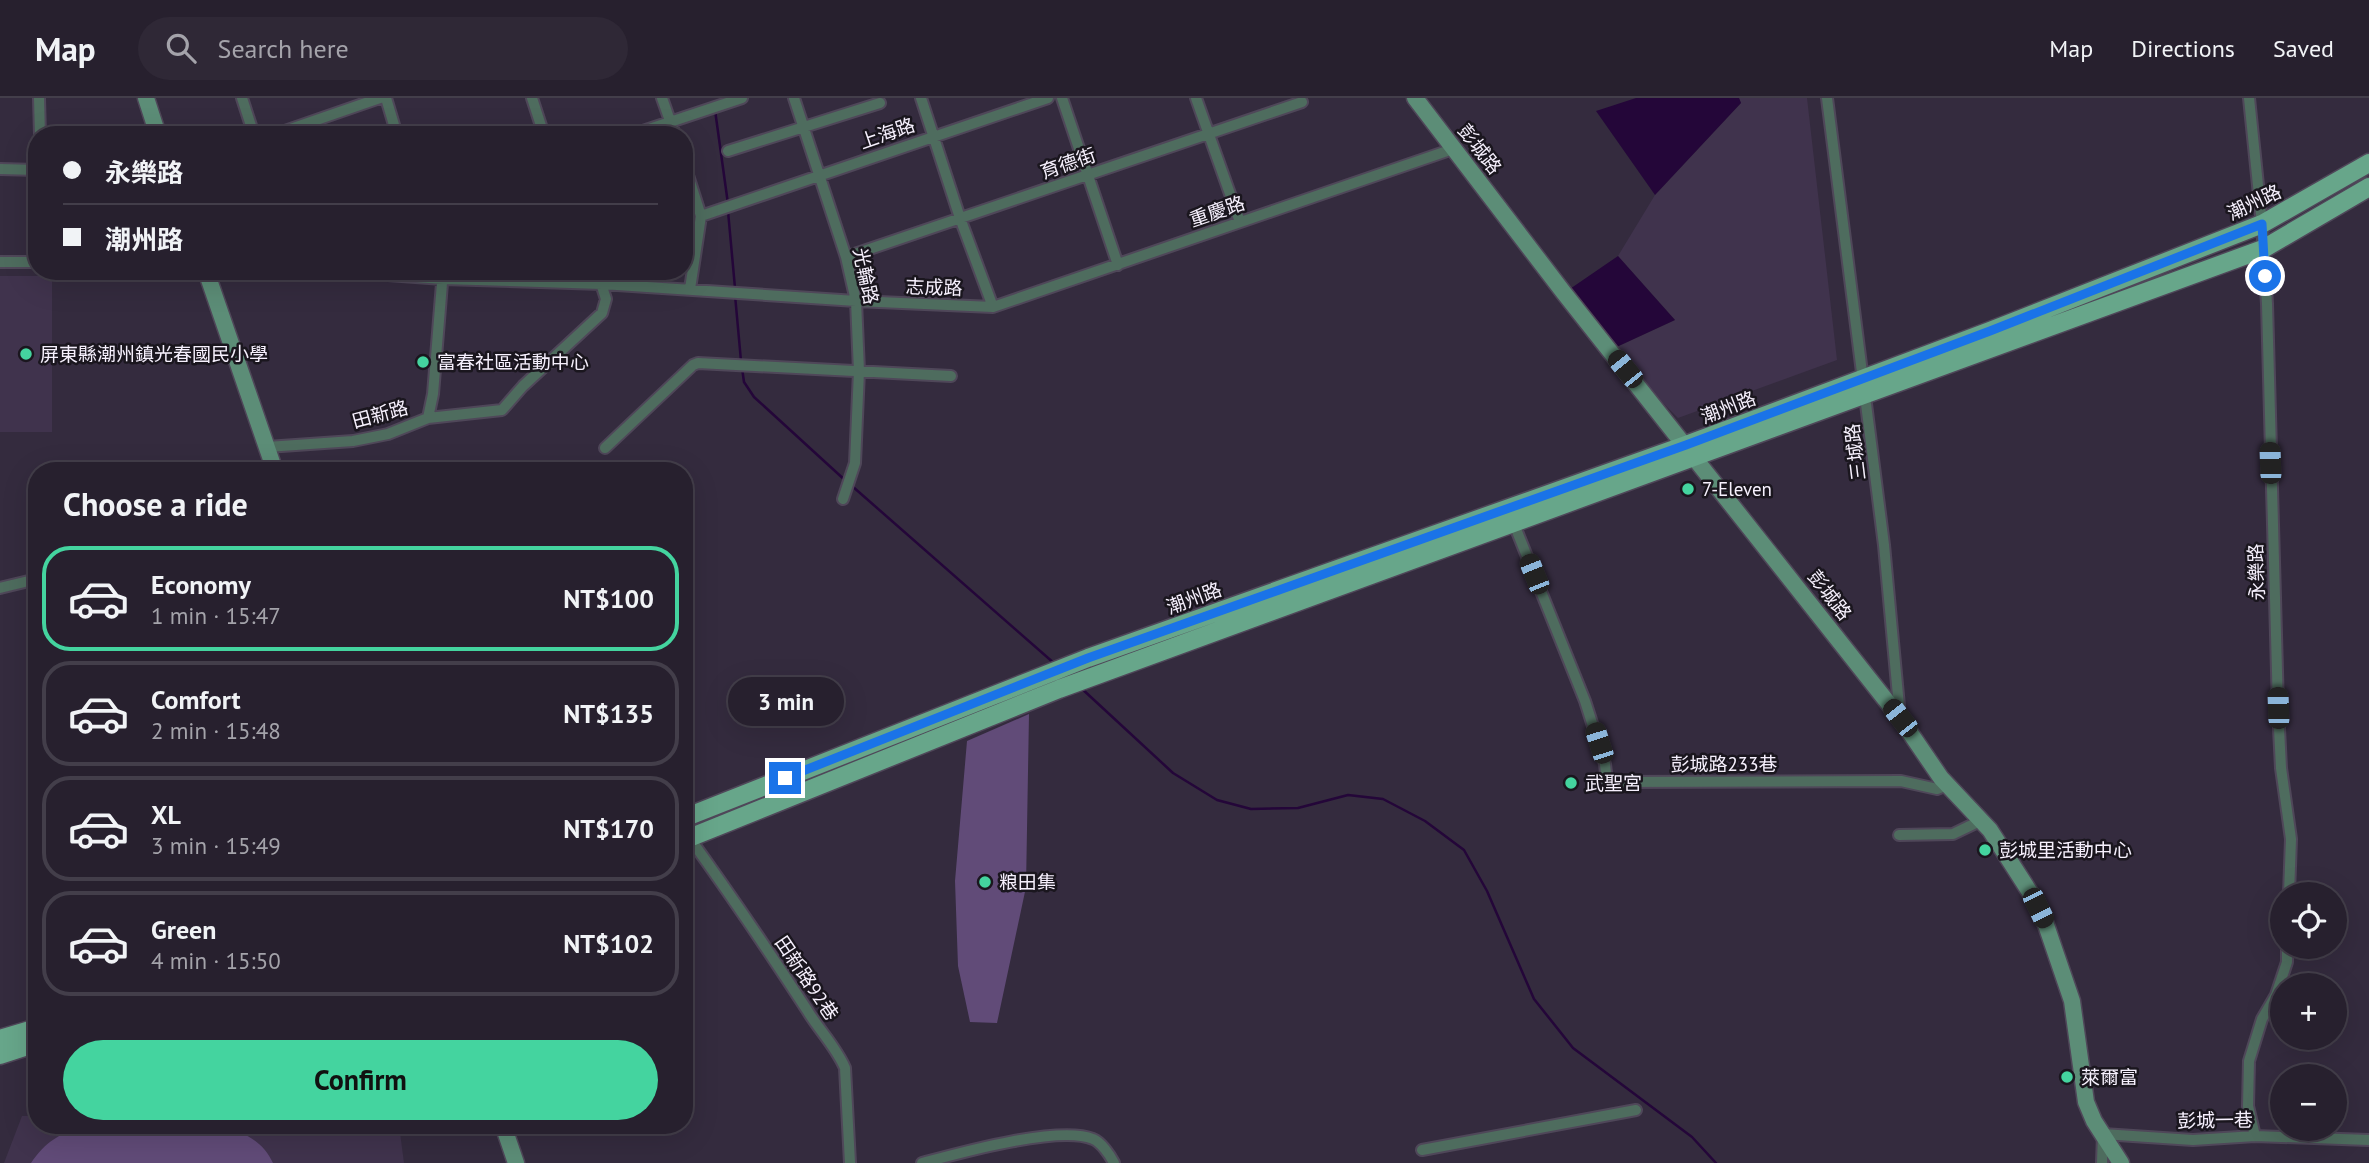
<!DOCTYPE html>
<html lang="en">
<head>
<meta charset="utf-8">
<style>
  :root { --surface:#27202e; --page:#2f2836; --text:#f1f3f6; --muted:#a4a3aa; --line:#433e4a; --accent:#44d49f }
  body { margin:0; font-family:"PT Sans","Noto Sans TC",sans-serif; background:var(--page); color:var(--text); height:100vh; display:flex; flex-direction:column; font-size:26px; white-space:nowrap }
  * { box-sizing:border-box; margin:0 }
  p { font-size:23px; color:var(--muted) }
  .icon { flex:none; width:38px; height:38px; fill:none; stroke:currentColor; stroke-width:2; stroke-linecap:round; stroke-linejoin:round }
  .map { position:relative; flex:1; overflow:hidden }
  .drawer { position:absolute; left:28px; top:364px; width:665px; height:672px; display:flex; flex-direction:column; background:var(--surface); border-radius:28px; box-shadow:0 7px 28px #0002,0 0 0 2px var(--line) }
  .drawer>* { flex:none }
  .top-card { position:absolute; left:28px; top:28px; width:665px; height:154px; border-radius:28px; box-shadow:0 7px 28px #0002,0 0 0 2px var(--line); display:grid; align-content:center; height:154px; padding:0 35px; background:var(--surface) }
  .fabs { position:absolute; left:2270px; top:784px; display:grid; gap:14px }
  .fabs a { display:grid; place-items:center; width:77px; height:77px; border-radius:50%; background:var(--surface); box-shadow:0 7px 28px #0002,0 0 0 2px var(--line); font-size:35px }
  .end { position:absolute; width:32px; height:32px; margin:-16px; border:9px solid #1a73e8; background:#fff; box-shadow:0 0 0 4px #fff }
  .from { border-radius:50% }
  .bubble { position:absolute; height:49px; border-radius:24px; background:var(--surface); box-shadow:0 7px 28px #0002,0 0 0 2px var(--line); font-size:23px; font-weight:700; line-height:49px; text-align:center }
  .car { position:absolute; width:21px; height:42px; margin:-21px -10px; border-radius:9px; box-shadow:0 0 5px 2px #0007; background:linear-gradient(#222 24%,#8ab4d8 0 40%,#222 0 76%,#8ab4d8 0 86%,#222 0) }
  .top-card b { display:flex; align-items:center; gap:24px; height:66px; font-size:26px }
  .top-card b+b { border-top:2px solid var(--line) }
  .top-card i { width:18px; height:18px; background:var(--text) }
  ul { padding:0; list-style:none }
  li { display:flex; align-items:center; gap:21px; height:105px; margin:0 14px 10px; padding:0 21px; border:4px solid var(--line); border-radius:28px }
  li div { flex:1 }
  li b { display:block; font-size:26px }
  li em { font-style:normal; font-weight:700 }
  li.selected { border-color:var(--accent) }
  li>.icon { width:63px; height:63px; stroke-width:1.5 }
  h2 { padding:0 35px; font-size:32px; line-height:84px }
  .action { display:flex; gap:14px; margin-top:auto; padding:14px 35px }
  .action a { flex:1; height:80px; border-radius:42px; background:var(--accent); color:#111; font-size:28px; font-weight:700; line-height:80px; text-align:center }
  header { display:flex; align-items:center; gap:42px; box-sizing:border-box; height:98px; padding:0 35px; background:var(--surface); border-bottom:2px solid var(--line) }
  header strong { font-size:33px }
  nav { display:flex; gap:38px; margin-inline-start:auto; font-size:24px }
  .search { width:490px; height:63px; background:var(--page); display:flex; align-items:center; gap:18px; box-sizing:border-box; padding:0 24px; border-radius:38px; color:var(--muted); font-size:26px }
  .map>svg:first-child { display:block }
  .built { fill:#40334d }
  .green { fill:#614b78 }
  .water { fill:#240639 }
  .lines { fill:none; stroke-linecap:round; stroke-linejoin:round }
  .stream { stroke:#240639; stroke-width:2.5 }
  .street-casing { stroke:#4f4759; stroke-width:14 }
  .secondary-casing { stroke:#4f4759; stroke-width:19 }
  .primary-casing { stroke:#4f4759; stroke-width:21 }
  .street { stroke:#4e6c5e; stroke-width:10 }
  .secondary { stroke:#5c8d77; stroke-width:16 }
  .primary { stroke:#67a68a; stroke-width:18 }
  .route { stroke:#1a73e8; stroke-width:9 }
  .poi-dot { fill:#44d49f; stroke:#1a161e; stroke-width:2.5 }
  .labels { text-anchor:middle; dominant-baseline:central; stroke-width:5; stroke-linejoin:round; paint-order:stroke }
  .street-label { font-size:19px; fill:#f6f0fd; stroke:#1a161e }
  .poi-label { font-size:19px; fill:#f6f0fd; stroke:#1a161e; text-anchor:start }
</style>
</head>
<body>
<header>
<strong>Map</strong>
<div class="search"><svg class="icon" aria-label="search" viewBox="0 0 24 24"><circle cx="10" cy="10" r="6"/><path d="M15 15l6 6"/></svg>Search here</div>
<nav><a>Map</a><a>Directions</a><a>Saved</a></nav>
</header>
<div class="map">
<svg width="2369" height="1065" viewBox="0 0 2369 1065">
  <rect width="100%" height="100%" fill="#342b3e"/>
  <path class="built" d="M1739,0H1807L1837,262L1678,320L1610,252L1675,222L1618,158L1655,97L1741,5Z
    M0,178H52V334H0Z
    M22,1018H37V1027H399L404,1065H4Z"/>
  <path class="green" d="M1029,616L1026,789L997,925L970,924L958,868L955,783L967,643Z
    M83,1028H216C240,1032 262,1041 273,1065H31C46,1043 58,1037 83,1028Z"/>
  <path class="water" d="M1636,0H1739L1741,5L1655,97L1596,13Z
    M1618,158L1675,222L1610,252L1564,195Z"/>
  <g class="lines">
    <path class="stream" d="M715,12L728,106
      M728,113L735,190
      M735,197L741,263
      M742,270L744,284L754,299L847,384
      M852,388L1055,566
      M1080,589L1173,675L1217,702L1251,711L1298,710L1348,697L1383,701L1425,723L1464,752L1487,793L1534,901L1573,950L1692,1039L1716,1065"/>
    <defs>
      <path id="street" d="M39,0L40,37
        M242,0L254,37
        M386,0L397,37
        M532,0L544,37
        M662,0L675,37
        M794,0L846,159L856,203L859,273L855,365L843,401
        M921,0L960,120L993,209
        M1062,0L1118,167
        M1196,0L1240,124
        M1827,0L1884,447L1900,619
        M2249,0L2262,126L2267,206L2278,610L2281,670L2291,741L2289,796
        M273,37L380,0
        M631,37L742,0
        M728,53L880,5
        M684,65L701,118L690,191
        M0,71L37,72
        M701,118L1048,0
        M846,159L1302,4
        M0,164H37
        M333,173L443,181L602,186L856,203L993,209L1453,51
        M428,320L433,296L443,173
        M267,349L353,343L388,336L428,320L502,312L523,288L602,215L606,201L597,173
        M605,350L693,267L698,265L951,278
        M1514,426L1585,603L1605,666L1607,684L1901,683L1937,691L1947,687
        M0,490L37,481
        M686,735C728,793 768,852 807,912C819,932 836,949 845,970L850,1065
        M1899,737L1953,736L1980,723
        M2255,1038L2248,1008L2249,963L2262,921L2276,897L2287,864V849
        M1422,1052L1636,1012
        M922,1065C959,1055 1059,1027 1093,1041C1101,1044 1110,1057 1114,1065
        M2102,1065L2103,1036L2193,1042L2255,1038L2369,1042"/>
      <path id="secondary" d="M146,0L158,37
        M1415,0L1564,195L1900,620L1941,680L1990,732L2031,796L2045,824L2072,903L2086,1004L2094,1023L2121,1065
        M206,173L275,373
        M503,1027L516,1065"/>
      <path id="primary" d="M684,720L1088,560L1686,347L1990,233L2262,126L2369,65
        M684,742L1059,591L2263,151L2369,89
        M0,941L37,930
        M0,957L37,945"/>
    </defs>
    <use href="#street" class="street-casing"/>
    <use href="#secondary" class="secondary-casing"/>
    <use href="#primary" class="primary-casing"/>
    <use href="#street" class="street"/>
    <use href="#secondary" class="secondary"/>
    <use href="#primary" class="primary"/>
  </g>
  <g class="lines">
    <path class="route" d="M785,680L1088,560L1686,347L1990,233L2262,126L2265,178"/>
  </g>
  <g class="poi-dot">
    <circle cx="26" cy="256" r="7"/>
    <circle cx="423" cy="264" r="7"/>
    <circle cx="1688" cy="391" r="7"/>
    <circle cx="1571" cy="685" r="7"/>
    <circle cx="1985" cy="752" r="7"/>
    <circle cx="985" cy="784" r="7"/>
    <circle cx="2067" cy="979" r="7"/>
  </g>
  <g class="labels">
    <g class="street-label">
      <text transform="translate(887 35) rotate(-19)">上海路</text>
      <text transform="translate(1480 51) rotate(52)">彭城路</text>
      <text transform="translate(1068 65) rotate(-19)">育德街</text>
      <text transform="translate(2254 104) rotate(-25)">潮州路</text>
      <text transform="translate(1217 113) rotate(-19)">重慶路</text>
      <text transform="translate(866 178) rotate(78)">光輪路</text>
      <text transform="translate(934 189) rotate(2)">志成路</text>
      <text transform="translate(1728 309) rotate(-21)">潮州路</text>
      <text transform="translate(380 316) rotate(-15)">田新路</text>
      <text transform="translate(1855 354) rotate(-97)">三城路</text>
      <text transform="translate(2256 474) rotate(-92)">永樂路</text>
      <text transform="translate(1830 497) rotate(52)">彭城路</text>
      <text transform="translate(1194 500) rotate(-20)">潮州路</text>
      <text x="1724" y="666">彭城路233巷</text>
      <text transform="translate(807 880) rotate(56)">田新路92巷</text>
      <text transform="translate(2215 1022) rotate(-1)">彭城一巷</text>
    </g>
    <g class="poi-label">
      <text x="40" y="256">屏東縣潮州鎮光春國民小學</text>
      <text x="437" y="264">富春社區活動中心</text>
      <text x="1702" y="391">7-Eleven</text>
      <text x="1585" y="685">武聖宮</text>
      <text x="1999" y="752">彭城里活動中心</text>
      <text x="999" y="784">粮田集</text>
      <text x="2081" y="979">萊爾富</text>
    </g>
  </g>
</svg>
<div class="fabs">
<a><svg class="icon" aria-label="locate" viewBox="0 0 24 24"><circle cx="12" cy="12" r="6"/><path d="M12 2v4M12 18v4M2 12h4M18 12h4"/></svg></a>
<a>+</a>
<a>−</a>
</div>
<i class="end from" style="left:2265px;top:178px"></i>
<i class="end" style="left:785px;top:680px"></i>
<div class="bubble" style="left:728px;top:579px;width:116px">3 min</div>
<i class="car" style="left:1625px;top:271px;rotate:321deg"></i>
<i class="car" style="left:2270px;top:365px;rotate:358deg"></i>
<i class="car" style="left:1534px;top:476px;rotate:338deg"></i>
<i class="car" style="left:2278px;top:610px;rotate:358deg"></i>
<i class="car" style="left:1900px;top:620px;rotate:322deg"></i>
<i class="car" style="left:1599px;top:645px;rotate:342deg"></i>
<i class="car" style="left:2038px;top:810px;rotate:154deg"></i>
<div class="top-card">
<b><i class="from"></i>永樂路</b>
<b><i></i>潮州路</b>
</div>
<section class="drawer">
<h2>Choose a ride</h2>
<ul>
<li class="selected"><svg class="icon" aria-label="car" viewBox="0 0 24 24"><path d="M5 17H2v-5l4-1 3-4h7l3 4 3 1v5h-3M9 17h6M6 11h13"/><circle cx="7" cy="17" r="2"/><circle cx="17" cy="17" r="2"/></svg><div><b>Economy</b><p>1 min · 15:47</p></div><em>NT$100</em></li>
<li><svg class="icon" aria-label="car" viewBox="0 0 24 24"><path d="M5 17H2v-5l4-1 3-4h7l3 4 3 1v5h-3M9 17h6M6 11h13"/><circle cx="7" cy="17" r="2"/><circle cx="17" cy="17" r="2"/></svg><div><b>Comfort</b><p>2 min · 15:48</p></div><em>NT$135</em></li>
<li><svg class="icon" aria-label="car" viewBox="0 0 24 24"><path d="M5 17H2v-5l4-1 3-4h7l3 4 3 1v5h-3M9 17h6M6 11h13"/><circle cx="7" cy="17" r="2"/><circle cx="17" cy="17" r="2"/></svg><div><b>XL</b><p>3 min · 15:49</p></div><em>NT$170</em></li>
<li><svg class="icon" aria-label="car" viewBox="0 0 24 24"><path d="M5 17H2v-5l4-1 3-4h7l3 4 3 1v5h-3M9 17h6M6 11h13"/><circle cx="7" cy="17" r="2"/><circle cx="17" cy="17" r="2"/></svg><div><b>Green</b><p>4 min · 15:50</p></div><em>NT$102</em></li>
</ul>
<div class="action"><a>Confirm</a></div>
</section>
</div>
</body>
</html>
